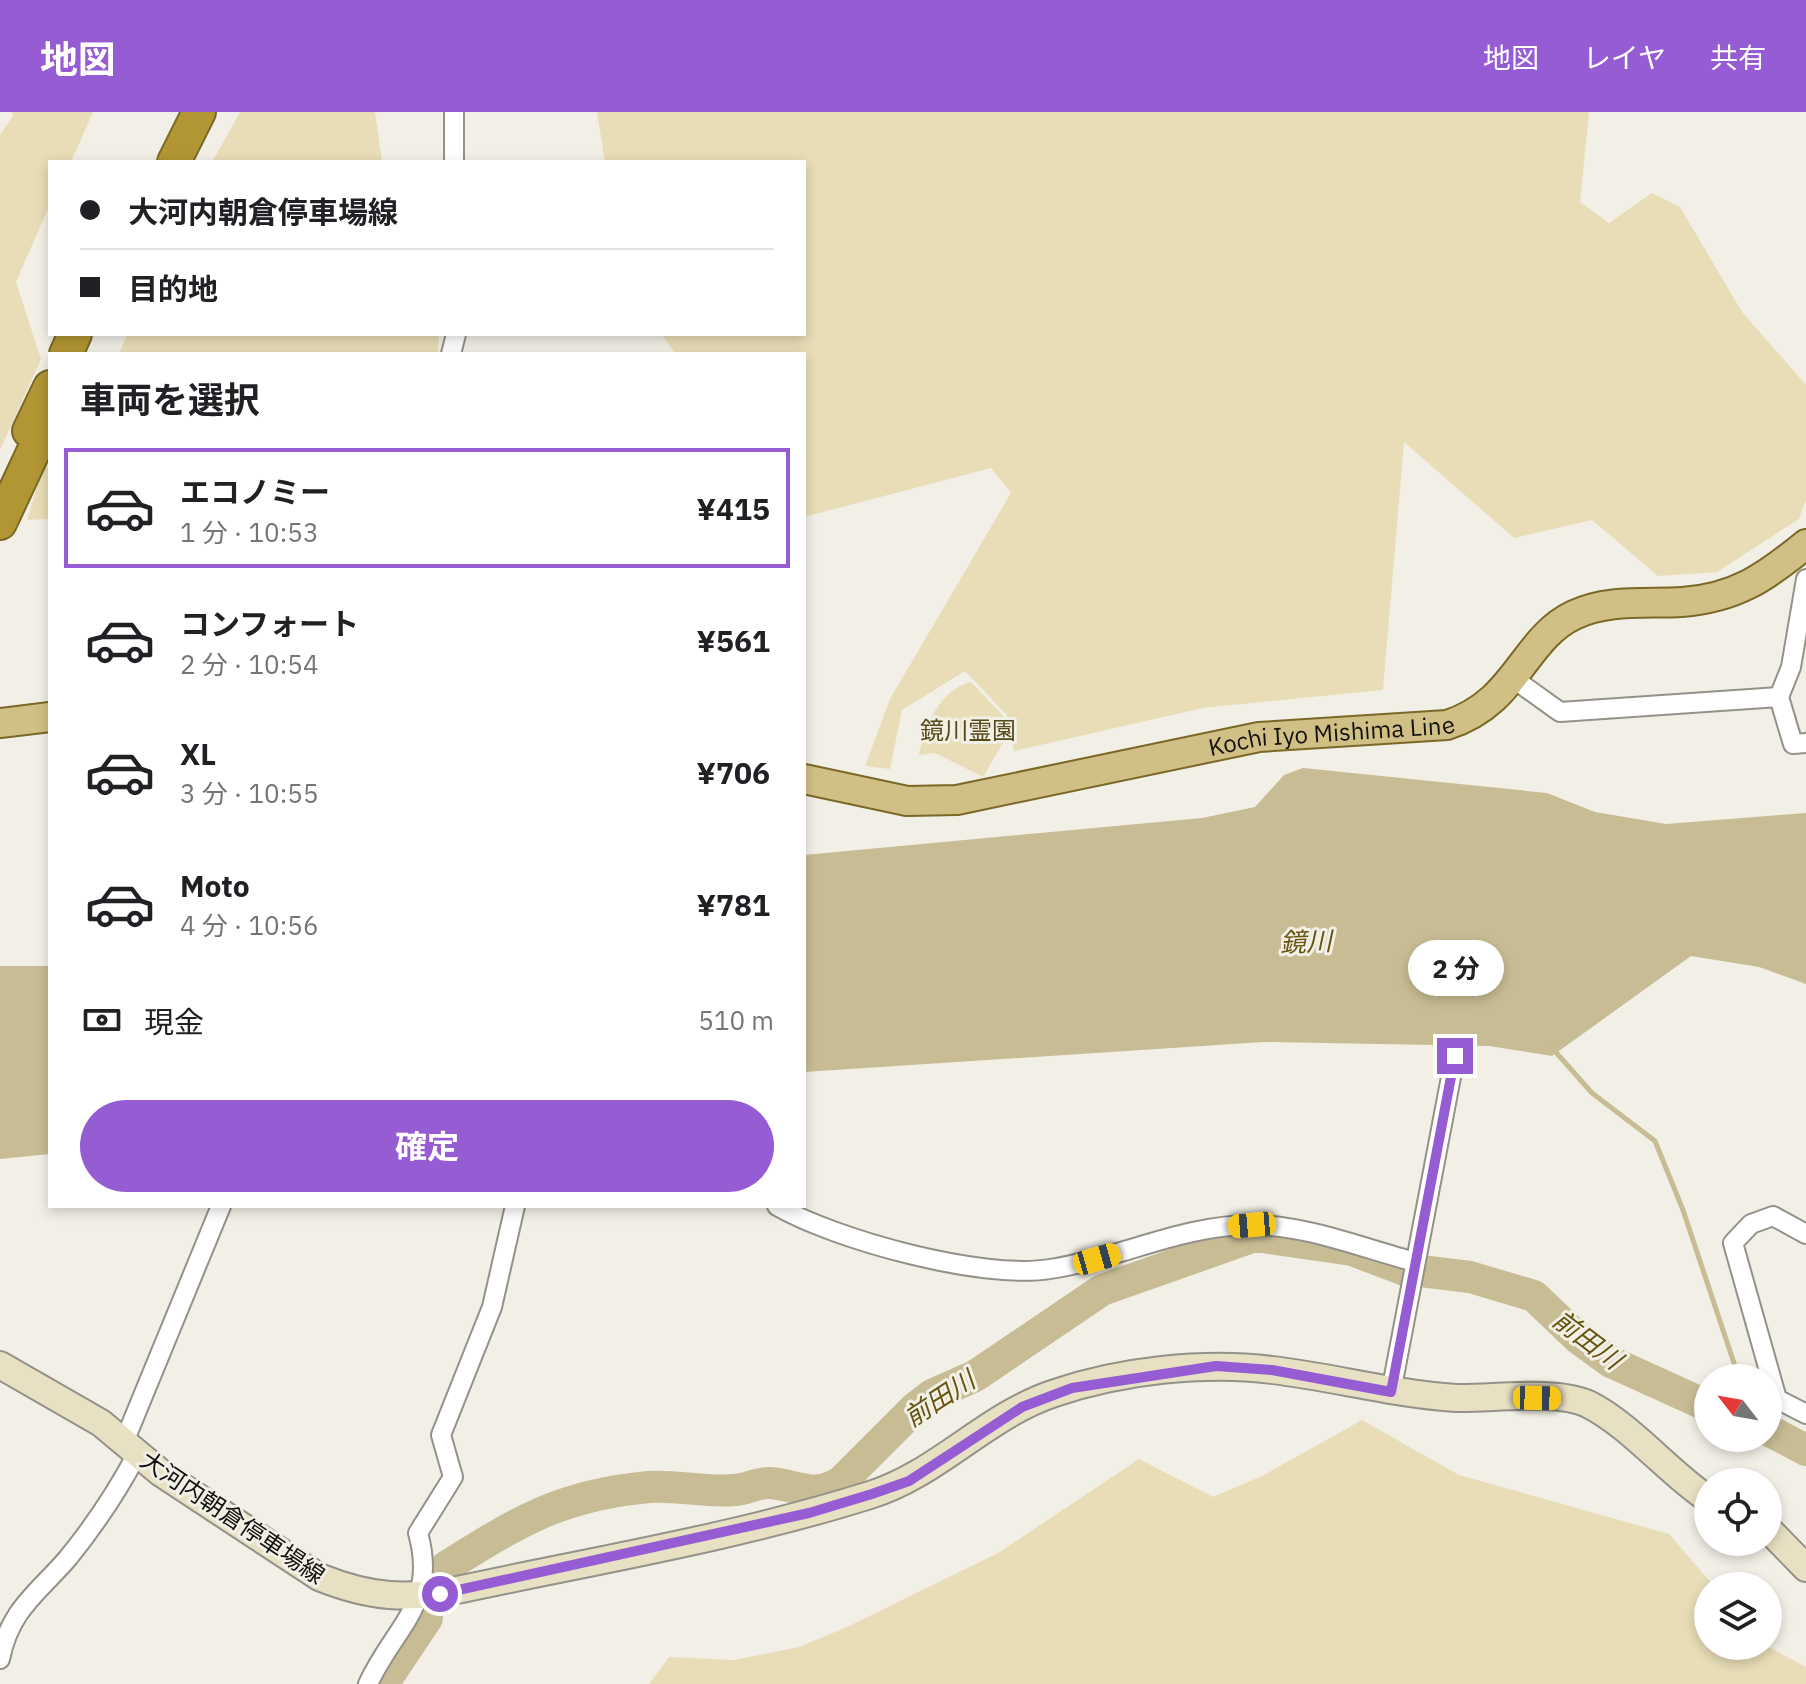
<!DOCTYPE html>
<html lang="ja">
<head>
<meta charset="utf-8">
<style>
  :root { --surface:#fff; --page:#f2f2f2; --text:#202124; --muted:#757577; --line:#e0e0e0; --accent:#955cd4 }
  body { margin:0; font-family:"IBM Plex Sans","Noto Sans JP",sans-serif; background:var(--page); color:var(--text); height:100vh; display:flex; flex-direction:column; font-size:30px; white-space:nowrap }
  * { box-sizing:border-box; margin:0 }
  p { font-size:26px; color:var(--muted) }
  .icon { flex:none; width:44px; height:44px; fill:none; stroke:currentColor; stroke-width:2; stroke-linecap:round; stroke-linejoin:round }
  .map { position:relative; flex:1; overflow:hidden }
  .panel { position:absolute; left:48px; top:240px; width:758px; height:856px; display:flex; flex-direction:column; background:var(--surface); border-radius:0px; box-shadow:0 4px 12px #0003 }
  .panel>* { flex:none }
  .hud { position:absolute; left:48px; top:48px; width:758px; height:176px; border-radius:0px; box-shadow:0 4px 12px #0003; display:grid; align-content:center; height:176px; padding:0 32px; background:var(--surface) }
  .needle { width:52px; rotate:301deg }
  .controls { position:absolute; left:1694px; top:1252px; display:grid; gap:16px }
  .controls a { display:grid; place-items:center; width:88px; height:88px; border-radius:50%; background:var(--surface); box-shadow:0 4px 12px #0003; font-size:40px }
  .end { position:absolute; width:36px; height:36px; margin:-18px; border:10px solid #955cd4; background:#fff; box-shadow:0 0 0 4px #fff }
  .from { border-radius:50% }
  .bubble { position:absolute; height:56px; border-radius:28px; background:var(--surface); box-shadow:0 4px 12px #0003; font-size:26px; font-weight:700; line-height:56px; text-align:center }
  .car { position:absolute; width:24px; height:48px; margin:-24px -12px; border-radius:10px; box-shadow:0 0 6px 2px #0007; background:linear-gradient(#f5c518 24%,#345 0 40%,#f5c518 0 76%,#345 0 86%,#f5c518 0) }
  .hud b { display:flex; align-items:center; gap:28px; height:76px; font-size:30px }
  .hud b+b { border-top:2px solid var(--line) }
  .hud i { width:20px; height:20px; background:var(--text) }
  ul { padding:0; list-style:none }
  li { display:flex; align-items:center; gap:24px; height:120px; margin:0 16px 12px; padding:0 16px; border:4px solid transparent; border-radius:0px }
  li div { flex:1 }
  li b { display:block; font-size:30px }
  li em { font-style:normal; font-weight:700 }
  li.selected { border-color:var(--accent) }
  li>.icon { width:72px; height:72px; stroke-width:1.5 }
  h2 { padding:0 32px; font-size:36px; line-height:96px }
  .pay { display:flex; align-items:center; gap:20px; height:88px; padding:0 32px; font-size:30px }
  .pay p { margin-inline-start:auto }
  .cta { display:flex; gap:16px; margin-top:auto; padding:16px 32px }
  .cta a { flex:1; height:92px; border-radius:48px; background:var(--accent); color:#fff; font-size:32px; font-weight:700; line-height:92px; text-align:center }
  header { display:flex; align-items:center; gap:48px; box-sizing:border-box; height:112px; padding:0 40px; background:var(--accent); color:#fff }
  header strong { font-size:38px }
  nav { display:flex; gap:44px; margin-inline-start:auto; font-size:28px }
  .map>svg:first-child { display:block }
  .green { fill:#e8ddb7 }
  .water { fill:#c8bc94 }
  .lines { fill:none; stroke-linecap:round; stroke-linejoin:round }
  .stream { stroke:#c8bc94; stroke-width:5 }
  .river { stroke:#c8bc94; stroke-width:32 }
  .minor-casing { stroke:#949189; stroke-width:22 }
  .secondary-casing { stroke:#949189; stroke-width:30 }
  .primary-casing { stroke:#7a6826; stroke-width:32 }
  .motorway-casing { stroke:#7a6826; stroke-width:36 }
  .minor { stroke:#fff; stroke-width:18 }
  .secondary { stroke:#e8e0c2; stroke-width:26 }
  .primary { stroke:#d0c085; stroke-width:28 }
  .motorway { stroke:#b19633; stroke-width:32 }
  .route { stroke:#955cd4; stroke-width:10 }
  .labels { text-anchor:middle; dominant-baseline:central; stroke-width:6; stroke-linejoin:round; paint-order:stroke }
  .park-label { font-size:24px; fill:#574919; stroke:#f2efe6 }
  .street-label { font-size:24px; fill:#13120f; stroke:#f2efe6 }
  .water-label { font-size:26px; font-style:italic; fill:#66540f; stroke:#f2efe6 }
</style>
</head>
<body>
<header>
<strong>地図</strong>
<nav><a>地図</a><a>レイヤ</a><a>共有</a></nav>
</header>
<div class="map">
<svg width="1806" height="1572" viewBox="0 0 1806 1572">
  <rect width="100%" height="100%" fill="#f2efe6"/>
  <path class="green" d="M12,0H93L71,50H50V92L16,170L41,247L0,338V23L13,4Z
    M240,0H375L382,50H212Z
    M597,0H1589L1580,90L1609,111L1652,81L1680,95L1742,200L1806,273V388L1799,407L1717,460L1658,464L1592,408L1514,426L1404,330L1383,578L1203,596L1014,639L1010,619L983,665L935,641L919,643C925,614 939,578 971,570L1009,610L1007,603L965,559L902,598L890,657L865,654L890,587L1011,381L991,356L804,405V242H676L661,222H804V50H605Z
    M127,222H439L438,242H119Z
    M43,355L50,356V407L27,408Z
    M1362,1308L1459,1363L1669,1422L1714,1474H1708V1534H1767L1806,1555V1572H649L669,1545L734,1548L799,1535L847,1515L998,1441L1139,1347L1213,1385L1262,1364Z"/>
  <path class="water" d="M1303,656L1547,681L1595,700L1666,712L1806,701V872L1759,855L1691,844L1552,944L1489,934L1263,930L804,960V743L1202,706L1255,695L1284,663Z
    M0,854H50V1042L0,1047Z"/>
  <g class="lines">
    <path class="stream" d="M1553,937L1592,981L1655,1029L1683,1098L1739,1266
      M1768,1303L1806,1324"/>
    <path class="river" d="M1421,1159L1470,1165L1534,1184L1578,1226L1611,1250L1708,1294
      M1768,1318L1806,1338
      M438,1467L446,1455C519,1409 561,1383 649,1375C678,1373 707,1381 735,1378C748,1377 758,1370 771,1371C799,1374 815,1387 841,1370L914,1297L932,1283L975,1264L1102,1178L1255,1124L1352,1138L1405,1158
      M383,1572L427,1506"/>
    <defs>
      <path id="minor" d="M454,0V50
        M451,242L456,222
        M1514,567L1560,600L1779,585L1791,555L1806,467
        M1779,585L1793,632L1806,631
        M777,1094C836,1128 983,1168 1050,1157C1118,1147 1182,1113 1251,1113C1307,1113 1362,1136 1415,1150
        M1806,1122L1773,1104L1751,1112L1733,1131L1777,1287L1806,1302
        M1391,1280L1455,944
        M124,1330L221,1094
        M0,1547C10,1497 38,1481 68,1446C94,1414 118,1378 137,1342
        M368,1572C394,1515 438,1492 418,1421L453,1365L441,1323L492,1195L515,1094"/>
      <path id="secondary" d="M0,1253L101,1311L161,1361L319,1465C371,1486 407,1488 462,1477C597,1448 737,1425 870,1383C938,1362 987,1303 1055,1281C1119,1259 1204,1249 1272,1258C1333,1265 1393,1282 1456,1286C1492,1287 1555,1277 1588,1292C1630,1313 1668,1360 1708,1387
        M1768,1417L1806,1456"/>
      <g id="primary">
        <path d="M0,611L50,605"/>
        <path id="s1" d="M804,667L907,689L957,688L1259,625L1447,613C1517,591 1523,527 1574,503C1608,487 1645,492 1682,490C1736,486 1766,465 1806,432"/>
      </g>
      <path id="motorway" d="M174,50L199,0
        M66,242L75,222
        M29,319L50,275
        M0,411L50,304"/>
    </defs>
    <use href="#minor" class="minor-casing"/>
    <use href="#secondary" class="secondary-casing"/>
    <use href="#primary" class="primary-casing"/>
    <use href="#motorway" class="motorway-casing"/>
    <use href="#minor" class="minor"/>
    <use href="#secondary" class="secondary"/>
    <use href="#primary" class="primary"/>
    <use href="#motorway" class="motorway"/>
  </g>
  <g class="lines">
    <path class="route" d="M440,1482L809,1401L872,1382L909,1369L1022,1295L1072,1276L1216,1254L1272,1258L1391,1280L1455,944"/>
  </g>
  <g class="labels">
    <g class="park-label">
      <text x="968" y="618">鏡川霊園</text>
    </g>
    <g class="street-label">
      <text stroke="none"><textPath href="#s1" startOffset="536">Kochi Iyo Mishima Line</textPath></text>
      <text transform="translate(233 1405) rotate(34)">大河内朝倉停車場線</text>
    </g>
    <g class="water-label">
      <text transform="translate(1306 829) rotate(-2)">鏡川</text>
      <text transform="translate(1588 1227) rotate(37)">前田川</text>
      <text transform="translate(939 1286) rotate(-33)">前田川</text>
    </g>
  </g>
</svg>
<div class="controls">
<a><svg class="needle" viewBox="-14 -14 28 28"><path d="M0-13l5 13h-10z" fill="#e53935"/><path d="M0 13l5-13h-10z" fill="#757577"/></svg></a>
<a><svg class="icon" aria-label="locate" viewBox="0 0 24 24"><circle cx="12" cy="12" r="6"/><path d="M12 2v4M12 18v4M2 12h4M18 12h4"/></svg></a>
<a><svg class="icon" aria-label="layers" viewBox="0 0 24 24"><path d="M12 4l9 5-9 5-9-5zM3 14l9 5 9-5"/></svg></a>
</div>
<i class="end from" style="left:440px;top:1482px"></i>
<i class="end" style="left:1455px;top:944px"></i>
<div class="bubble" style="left:1408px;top:828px;width:96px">2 分</div>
<i class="car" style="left:1252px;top:1113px;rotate:265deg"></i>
<i class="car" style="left:1097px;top:1147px;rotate:74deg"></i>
<i class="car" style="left:1537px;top:1286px;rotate:91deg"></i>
<div class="hud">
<b><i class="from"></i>大河内朝倉停車場線</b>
<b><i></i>目的地</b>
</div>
<section class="panel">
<h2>車両を選択</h2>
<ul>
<li class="selected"><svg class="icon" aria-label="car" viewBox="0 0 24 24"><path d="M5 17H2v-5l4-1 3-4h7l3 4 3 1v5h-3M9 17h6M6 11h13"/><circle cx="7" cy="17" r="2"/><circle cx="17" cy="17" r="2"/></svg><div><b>エコノミー</b><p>1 分 · 10:53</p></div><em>¥415</em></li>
<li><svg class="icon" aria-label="car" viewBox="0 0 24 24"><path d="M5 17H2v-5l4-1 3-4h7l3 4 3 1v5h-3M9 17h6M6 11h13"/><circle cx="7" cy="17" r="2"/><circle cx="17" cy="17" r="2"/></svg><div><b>コンフォート</b><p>2 分 · 10:54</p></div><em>¥561</em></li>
<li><svg class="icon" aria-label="car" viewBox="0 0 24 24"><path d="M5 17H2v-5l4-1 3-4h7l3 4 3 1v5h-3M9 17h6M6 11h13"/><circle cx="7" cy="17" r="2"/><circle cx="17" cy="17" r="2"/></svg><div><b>XL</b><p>3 分 · 10:55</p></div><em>¥706</em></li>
<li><svg class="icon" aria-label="car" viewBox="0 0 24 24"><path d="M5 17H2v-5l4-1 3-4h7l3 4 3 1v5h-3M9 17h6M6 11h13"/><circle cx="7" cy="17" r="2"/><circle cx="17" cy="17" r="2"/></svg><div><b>Moto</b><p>4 分 · 10:56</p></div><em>¥781</em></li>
</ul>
<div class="pay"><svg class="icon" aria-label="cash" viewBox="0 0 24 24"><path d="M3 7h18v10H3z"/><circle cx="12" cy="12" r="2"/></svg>現金<p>510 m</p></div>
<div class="cta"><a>確定</a></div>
</section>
</div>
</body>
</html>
